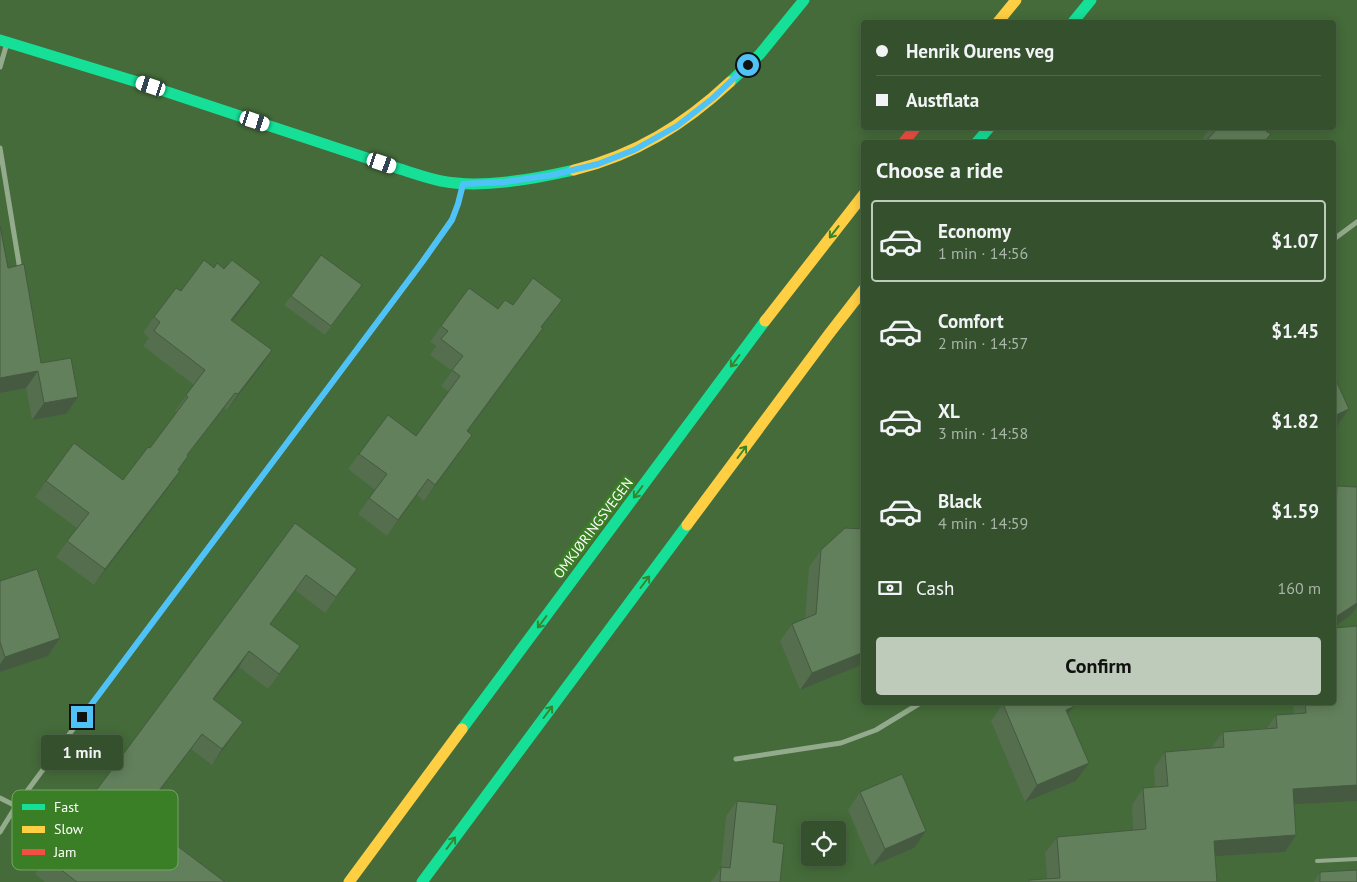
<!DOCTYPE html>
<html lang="en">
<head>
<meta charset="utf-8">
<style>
  :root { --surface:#34502c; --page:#3c5734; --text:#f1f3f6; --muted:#a9b5a9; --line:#4e6748; --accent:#becbba }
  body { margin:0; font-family:"PT Sans",sans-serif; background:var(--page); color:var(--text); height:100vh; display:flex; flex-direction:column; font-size:19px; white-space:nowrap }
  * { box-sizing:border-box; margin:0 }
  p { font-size:16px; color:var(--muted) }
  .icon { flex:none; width:28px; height:28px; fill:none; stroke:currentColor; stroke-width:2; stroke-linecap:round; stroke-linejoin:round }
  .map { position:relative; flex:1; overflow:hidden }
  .drawer { position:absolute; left:861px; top:140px; width:475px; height:565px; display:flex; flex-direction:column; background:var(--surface); border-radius:5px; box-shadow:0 2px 12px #0003,0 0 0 1px var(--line) }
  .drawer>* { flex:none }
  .banner { position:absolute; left:861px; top:20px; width:475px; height:110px; border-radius:5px; box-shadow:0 2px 12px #0003,0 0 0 1px var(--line); display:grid; align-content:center; height:110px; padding:0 15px; background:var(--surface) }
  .fabs { position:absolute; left:801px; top:821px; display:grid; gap:10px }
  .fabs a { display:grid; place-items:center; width:45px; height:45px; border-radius:5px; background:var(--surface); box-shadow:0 2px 12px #0003,0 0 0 1px var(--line); font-size:25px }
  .end { position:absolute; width:22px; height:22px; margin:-11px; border:6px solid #4fc3f7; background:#111; box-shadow:0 0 0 2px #111 }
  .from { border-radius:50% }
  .bubble { position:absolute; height:35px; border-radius:5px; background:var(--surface); box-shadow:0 2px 12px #0003,0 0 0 1px var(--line); font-size:16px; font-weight:700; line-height:35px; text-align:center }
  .car { position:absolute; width:15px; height:30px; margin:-15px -8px; border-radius:6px; box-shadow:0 0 4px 1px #0007; background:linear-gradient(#fff 24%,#345 0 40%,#fff 0 76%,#345 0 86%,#fff 0) }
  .banner b { display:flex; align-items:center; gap:18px; height:48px; font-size:19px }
  .banner b+b { border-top:1px solid var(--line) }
  .banner i { width:12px; height:12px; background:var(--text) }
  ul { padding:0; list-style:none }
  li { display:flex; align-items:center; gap:15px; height:82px; margin:0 10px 8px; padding:0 5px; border:2px solid transparent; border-radius:5px }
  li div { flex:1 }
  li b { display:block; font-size:19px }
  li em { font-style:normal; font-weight:700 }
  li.on { border-color:var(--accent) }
  li>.icon { width:45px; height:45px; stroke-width:1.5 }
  h2 { padding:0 15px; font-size:22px; line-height:60px }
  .pay { display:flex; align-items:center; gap:12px; height:55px; padding:0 15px; font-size:19px }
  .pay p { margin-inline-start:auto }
  .primary-button { display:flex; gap:10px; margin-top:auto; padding:10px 15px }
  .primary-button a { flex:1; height:58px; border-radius:5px; background:var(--accent); color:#111; font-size:20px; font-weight:700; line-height:58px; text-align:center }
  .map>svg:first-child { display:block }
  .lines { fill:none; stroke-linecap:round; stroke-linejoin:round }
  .lane { stroke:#93ab8c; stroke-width:4 }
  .street { stroke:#93ab8c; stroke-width:5 }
  .fast { stroke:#16e098; stroke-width:11 }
  .slow { stroke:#ffcf43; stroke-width:11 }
  .jam { stroke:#f24e42; stroke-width:11 }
  .wall { fill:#546e4e }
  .shaded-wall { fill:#455a40 }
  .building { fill:#62805b; stroke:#455a40 }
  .oneway { stroke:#38842c }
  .route { stroke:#4fc3f7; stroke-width:6 }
  .labels { text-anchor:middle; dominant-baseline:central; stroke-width:5; stroke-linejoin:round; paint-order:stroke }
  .street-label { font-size:14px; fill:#fff; stroke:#3a7f26 }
  .key { fill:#3a7f26; stroke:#75a567; stroke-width:1 }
  .key-label { font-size:14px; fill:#fff }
</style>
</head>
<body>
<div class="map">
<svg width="1357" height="882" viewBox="0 0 1357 882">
  <rect width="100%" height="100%" fill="#456b3a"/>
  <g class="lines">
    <path class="lane" d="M1317,861L1357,859"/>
    <path class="street" d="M0,67L7,43
      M0,148L20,270
      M1334,239L1357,222
      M736,759L841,743L876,730L922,702
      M0,798L16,806
      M0,832L16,806L160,612L413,275L452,219L458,204L463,185"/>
    <path class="fast" d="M1073,22L1091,0
      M0,40L134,81L400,169C413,173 427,178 441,181C481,189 534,179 574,170
      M730,82L760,54L804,0
      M977,142L989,128
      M462,729L765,321
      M422,882L687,525"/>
    <path class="slow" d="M998,22L1016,0
      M574,170C635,155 684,125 730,82
      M765,321L864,194
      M687,525L829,334L864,289
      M349,882L462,729"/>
    <path class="jam" d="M904,142L915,128"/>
  </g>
  <path class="wall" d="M1210,128H1272L1268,132L1265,142H1200Z
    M0,226L8,268L41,363L78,397L66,414L32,420L26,388L0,393Z
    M362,285L325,335L284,305L291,296Z
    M181,291L250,298L232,320L261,366L227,410L224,408L188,455L178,470L180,471L169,487L94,585L56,557L77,528L35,497L46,481L123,480L150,448L177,413L175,411L194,385L143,346L149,338L143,333L154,317Z
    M513,305L551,315L542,327L532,344L467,432L461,451L424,501L417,495L387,536L358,514L375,490L348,469L359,454L416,436L449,392L441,386L452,371L430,355L436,346L430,342L441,326L498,309Z
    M1337,486L1357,487V607L1350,616L1334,627V491Z
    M295,523L357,569L325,613L295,590L270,624L289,661L268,689L239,667L214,700L232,737L212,765L191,749L140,817L225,882H45L35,874Z
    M821,550L864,664L800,690L780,641L792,624L805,619L809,567Z
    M0,581L60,638L48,656L0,672Z
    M1357,626V801L1294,804L1296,835L1285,852L1215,856L1217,882H1028L1029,880L1047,879L1045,853L1057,837L1133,830L1132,805L1143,788L1155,787L1154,768L1165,752L1211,748L1223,732L1267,728L1276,715L1294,714L1293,702H1334V628Z
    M1003,704L1068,714L1089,763L1076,781L1025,802L991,721Z
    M860,792L914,848L872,866L848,810Z
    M737,801L773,842L780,882H711L721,868L726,816Z
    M1320,872L1357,882H1314Z"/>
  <path class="shaded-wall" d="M1269,128H1272L1259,142H1258Z
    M261,282L250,298L220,336L231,320Z
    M562,300L551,315L530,342L541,327Z
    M543,328L532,344L456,447L467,431Z
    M272,350L261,366L227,410L238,394Z
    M38,371L26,388L0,393V378Z
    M235,393L224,408L176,470L187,455Z
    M78,397L66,414L32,420L44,403Z
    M1349,409L1337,426L1334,428V416Z
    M472,435L461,451L424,501L435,485Z
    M180,471L169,487L94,585L105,569Z
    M428,479L417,495L387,536L398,520Z
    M1357,603V607L1350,616L1334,627V618Z
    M60,638L48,656L0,672V664L5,657Z
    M249,651L239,667L202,715L213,699Z
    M864,652V664L800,690L812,673Z
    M1073,707L1061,724L1066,710Z
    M243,722L232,737L212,765L222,749Z
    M202,734L191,749L128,833L139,817Z
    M1089,763L1076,781L1025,802L1037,785Z
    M1357,785V801L1281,805L1293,789Z
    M926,831L914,848L872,866L885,849Z
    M1296,835L1285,852L1202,857L1214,841Z"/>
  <path class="building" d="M1214,128H1269L1266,131L1271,134L1264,142H1205L1216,130Z
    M0,226L8,268L24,264L41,363L71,358L78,397L44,403L38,371L0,378Z
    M321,255L362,285L331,326L291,296Z
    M204,260L214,268L217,263L224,269L232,260L261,282L231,320L272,350L238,394L235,393L187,455L188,456L178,470L180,471L105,569L67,541L89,513L46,481L74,443L123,480L148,447L150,448L188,397L186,395L205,370L154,331L160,322L154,317L176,288L181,291Z
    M533,278L562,300L541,327L543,328L467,431L472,435L435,485L428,479L398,520L369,498L387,474L359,454L388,415L416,436L460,376L452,370L463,356L441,339L448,331L441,326L469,288L498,309L505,300L513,305Z
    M1334,376L1349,409L1334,416Z
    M1337,486L1357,487V603L1334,618V507H1336Z
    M295,523L357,569L336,597L306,575L270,624L300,646L279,674L249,651L213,699L243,722L222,749L202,734L139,817L225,882H77L46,858Z
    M845,528L864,529V652L812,673L792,624L816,614L821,550Z
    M37,569L60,638L5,657L0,642V581Z
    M1357,626V785L1293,789L1296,835L1214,841L1217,882H1029V880L1060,878L1057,837L1146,829L1143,788L1168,786L1165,752L1224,747L1223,732L1277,728L1276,715L1306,713L1305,702H1334V628Z
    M1005,702H1071L1073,707L1066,710L1089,763L1037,785L1003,704Z
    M902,774L926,831L885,849L860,792Z
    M737,801L777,805L773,842L784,844L780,882H720L721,867L730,868Z
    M1357,870V882H1320V872Z"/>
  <defs><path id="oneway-shaft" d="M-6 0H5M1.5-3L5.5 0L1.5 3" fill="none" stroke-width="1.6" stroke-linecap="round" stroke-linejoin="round" transform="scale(1.25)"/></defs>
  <g class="oneway">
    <use href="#oneway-shaft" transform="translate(834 232) rotate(128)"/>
    <use href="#oneway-shaft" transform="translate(735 361) rotate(127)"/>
    <use href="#oneway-shaft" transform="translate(742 452) rotate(-53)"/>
    <use href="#oneway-shaft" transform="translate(638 492) rotate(127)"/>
    <use href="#oneway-shaft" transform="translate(645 582) rotate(-53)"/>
    <use href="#oneway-shaft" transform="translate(542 622) rotate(127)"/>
    <use href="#oneway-shaft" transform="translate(548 712) rotate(-53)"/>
    <use href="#oneway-shaft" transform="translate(451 843) rotate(-53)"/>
  </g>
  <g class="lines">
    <path class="route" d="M82,717L423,261L452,220L458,204L463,184L505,182L552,175L598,164L634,150L677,126L713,98L748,65"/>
  </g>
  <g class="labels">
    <g class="street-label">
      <text transform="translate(593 528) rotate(-53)">OMKJØRINGSVEGEN</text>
    </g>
  </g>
  <rect x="12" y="790" width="166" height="80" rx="8" class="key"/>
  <rect x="22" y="804" width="23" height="6" fill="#16e098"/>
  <rect x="22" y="826" width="23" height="7" fill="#ffcf43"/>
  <rect x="22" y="849" width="23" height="6" fill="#f24e42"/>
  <g class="key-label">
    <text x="54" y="812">Fast</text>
    <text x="54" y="834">Slow</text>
    <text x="54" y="857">Jam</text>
  </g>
</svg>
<div class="fabs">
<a><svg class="icon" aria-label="locate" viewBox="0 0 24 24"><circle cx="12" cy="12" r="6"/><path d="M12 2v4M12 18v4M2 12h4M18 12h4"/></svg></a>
</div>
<i class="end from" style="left:748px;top:65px"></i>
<i class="end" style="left:82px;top:717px"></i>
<div class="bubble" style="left:41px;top:735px;width:82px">1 min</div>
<i class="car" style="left:151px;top:86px;rotate:288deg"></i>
<i class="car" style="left:255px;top:121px;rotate:108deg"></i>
<i class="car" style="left:382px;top:163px;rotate:109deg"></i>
<div class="banner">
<b><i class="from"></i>Henrik Ourens veg</b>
<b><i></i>Austflata</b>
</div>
<section class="drawer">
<h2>Choose a ride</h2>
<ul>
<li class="on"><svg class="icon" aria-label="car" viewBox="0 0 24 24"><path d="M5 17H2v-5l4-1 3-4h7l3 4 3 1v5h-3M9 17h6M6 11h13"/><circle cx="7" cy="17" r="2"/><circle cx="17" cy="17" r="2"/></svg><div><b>Economy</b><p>1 min · 14:56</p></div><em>$1.07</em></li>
<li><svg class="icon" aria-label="car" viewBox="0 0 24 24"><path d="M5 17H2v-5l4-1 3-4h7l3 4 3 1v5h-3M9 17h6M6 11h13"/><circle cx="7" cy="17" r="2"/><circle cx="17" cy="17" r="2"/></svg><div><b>Comfort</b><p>2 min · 14:57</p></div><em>$1.45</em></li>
<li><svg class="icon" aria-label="car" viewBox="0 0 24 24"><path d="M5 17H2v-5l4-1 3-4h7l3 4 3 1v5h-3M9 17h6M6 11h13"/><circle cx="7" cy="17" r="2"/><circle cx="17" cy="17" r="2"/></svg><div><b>XL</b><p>3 min · 14:58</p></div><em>$1.82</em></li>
<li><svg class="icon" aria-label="car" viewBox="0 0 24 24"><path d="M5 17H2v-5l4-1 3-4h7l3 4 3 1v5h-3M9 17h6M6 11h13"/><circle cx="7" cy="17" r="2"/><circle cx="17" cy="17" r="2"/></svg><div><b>Black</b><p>4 min · 14:59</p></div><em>$1.59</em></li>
</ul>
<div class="pay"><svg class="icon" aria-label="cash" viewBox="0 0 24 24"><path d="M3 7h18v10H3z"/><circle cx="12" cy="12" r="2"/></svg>Cash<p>160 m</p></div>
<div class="primary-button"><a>Confirm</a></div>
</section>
</div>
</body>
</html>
